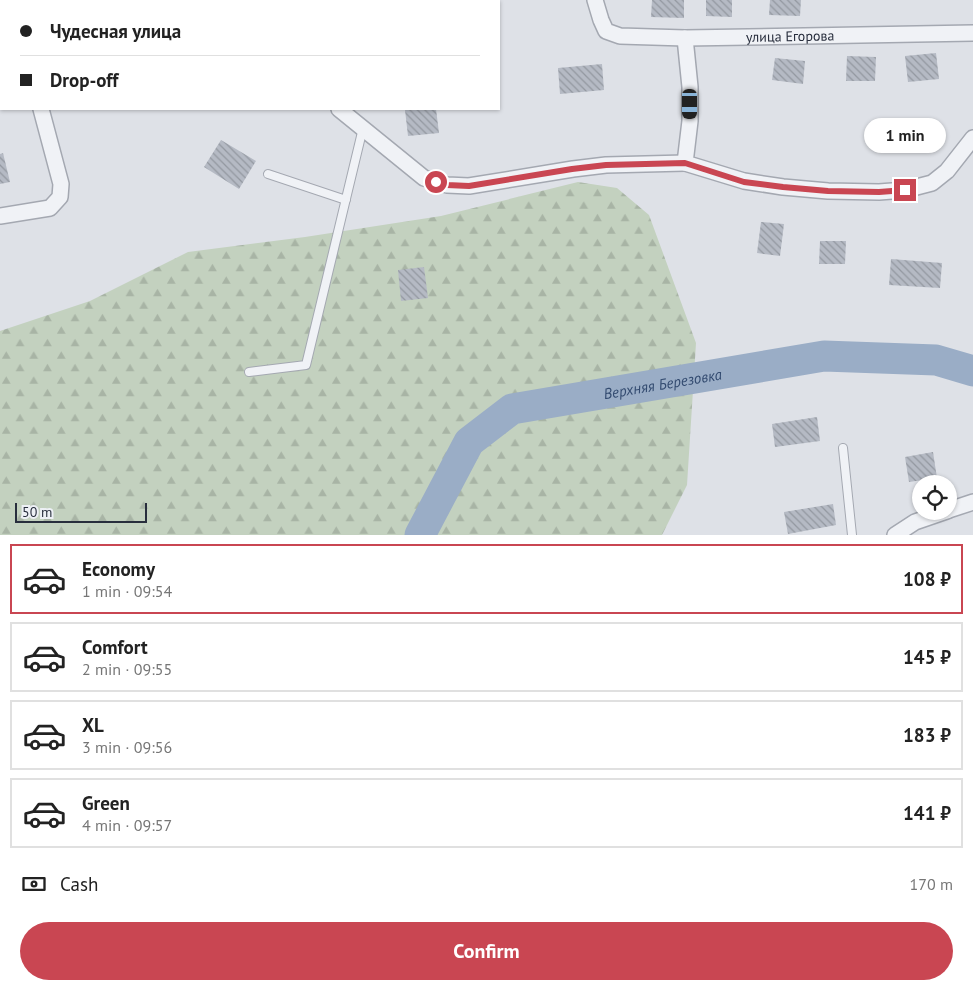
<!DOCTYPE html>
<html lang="en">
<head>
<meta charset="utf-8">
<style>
  :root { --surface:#fff; --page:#f2f2f2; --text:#222; --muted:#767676; --line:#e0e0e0; --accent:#c94652 }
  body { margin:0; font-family:"PT Sans",sans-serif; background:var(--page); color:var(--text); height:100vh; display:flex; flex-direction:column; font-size:19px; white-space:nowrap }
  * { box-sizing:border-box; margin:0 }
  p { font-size:16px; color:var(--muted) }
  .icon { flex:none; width:28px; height:28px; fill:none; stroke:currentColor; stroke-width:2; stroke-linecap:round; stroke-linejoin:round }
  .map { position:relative; height:535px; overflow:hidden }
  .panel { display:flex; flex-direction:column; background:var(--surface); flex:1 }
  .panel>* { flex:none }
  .top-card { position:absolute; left:0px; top:0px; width:500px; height:110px; box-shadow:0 1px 4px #0004; display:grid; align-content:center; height:110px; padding:0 20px; background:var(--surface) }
  .fabs { position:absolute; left:912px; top:475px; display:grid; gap:10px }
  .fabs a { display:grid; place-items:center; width:45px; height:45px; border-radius:50%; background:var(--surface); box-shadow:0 1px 4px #0004; font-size:25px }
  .scale { position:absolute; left:15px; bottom:12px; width:132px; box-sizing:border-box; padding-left:5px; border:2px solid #282e3d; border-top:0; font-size:14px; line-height:18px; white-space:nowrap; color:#282e3d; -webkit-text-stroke:4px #edf0f5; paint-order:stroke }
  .end { position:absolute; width:22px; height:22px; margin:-11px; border:6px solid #c94652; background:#fff; box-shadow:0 0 0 2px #fff }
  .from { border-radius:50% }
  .bubble { position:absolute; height:35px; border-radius:18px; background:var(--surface); box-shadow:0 1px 4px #0004; font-size:16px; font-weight:800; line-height:35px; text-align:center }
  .car { position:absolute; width:15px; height:30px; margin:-15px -8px; border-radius:6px; box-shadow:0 0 4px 1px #0007; background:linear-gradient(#222 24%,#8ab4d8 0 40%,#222 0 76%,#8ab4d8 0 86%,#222 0) }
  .top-card b { display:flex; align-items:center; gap:18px; height:48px; font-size:19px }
  .top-card b+b { border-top:1px solid var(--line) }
  .top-card i { width:12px; height:12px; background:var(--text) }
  ul { padding:9px 0 0; list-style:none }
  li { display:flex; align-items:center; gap:15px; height:70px; margin:0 10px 8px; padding:0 10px; border:2px solid var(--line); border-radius:0px }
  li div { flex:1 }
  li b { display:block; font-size:19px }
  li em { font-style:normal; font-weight:800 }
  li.active { border-color:var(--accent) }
  li>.icon { width:45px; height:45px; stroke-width:1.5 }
  .pay { display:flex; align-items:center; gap:12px; height:55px; padding:0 20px; font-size:19px }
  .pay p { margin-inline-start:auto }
  .primary-button { display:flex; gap:10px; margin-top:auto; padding:10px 20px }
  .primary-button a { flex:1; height:58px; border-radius:30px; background:var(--accent); color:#fff; font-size:20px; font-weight:800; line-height:58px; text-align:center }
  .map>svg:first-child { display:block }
  .forest { fill:url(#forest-firs) }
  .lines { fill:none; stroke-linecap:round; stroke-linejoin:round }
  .river { stroke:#9aadc6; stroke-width:31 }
  .building { fill:url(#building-back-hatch) }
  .lane-casing { stroke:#a4a8b1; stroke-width:10 }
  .street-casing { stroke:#a4a8b1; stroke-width:18 }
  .lane { stroke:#f0f2f6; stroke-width:8 }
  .street { stroke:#f0f2f6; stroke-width:15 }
  .route { stroke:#c94652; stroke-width:6 }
  .labels { text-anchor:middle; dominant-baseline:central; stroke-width:4; stroke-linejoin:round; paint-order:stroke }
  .street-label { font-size:14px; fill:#282e3d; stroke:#edf0f5 }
  .water-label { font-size:15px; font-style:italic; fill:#334b70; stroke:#edf0f5 }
</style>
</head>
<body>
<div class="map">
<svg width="973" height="535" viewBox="0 0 973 535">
  <defs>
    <pattern id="forest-firs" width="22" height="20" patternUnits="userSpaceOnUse" patternTransform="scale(1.25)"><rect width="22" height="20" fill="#c3d1bf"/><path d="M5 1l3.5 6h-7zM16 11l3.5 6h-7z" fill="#a8b4a5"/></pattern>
    <pattern id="building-back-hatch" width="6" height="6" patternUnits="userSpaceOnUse" patternTransform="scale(1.25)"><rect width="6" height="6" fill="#b5bac4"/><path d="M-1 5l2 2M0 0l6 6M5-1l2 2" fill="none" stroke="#9398a0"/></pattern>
  </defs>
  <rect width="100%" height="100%" fill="#dee1e7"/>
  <path class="forest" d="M578,182L617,188L649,215L696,343L687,485L662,535H0V331L90,301L188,252L305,237L441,216Z"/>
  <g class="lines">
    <path class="river" id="s1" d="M420,535L469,442L512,409L824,356L936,360L973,371"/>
  </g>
  <path class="building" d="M652,0H684V18L651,17Z
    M706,0H732V17L706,16Z
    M770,0H801L800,16L769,15Z
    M936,53L939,79L908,82L905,56Z
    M847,56L876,57L875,81H846Z
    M775,58L805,61L803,84L772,80Z
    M602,64L604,90L560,94L558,68Z
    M412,109H436L439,133L408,136L405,110Z
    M221,140L256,161L239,189L204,167Z
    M3,153L10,182L0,184V154Z
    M761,222L784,224L780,256L757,253Z
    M820,241H846L845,264H819Z
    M891,259L942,263L940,288L889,285Z
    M424,267L428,298L401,301L398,270Z
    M817,417L820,441L775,447L772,424Z
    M933,452L937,478L909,482L905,457Z
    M833,504L836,525L788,534L784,512Z"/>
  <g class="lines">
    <defs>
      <path id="lane" d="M268,174L346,200
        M249,372L306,365L363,128
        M843,448L852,535"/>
      <g id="street">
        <path d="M15,0V1"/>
        <path id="s2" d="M595,0L601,20L606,31L620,36L685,38L973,33"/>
        <path d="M0,28H1"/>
        <path d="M685,38L690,87V121L685,163L744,181L783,187L828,191L879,192L905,190L932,183L947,171L973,138"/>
        <path d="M339,109L424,178L447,185L469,186L573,169L606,165L685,163"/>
        <path d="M0,216L50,208L60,197L61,184L41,109"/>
        <path d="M949,510L973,502"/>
        <path d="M895,535L915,522L947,511"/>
      </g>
    </defs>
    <use href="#lane" class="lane-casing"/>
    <use href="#street" class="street-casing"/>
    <use href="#lane" class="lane"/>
    <use href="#street" class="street"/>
  </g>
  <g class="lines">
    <path class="route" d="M436,182L447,185L469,186L572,169L606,165L685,163L744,182L783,187L828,191L879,192L905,190"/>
  </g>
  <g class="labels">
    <g class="street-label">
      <text stroke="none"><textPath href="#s2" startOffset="218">улица Егорова</textPath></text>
    </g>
    <g class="water-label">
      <text stroke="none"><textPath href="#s1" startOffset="312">Верхняя Березовка</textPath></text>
    </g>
  </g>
</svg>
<div class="fabs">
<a><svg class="icon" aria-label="locate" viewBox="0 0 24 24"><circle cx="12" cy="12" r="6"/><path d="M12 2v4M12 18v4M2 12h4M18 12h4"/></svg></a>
</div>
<div class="scale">50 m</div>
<i class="end from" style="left:436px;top:182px"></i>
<i class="end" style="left:905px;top:190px"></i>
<div class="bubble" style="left:864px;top:118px;width:82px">1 min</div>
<i class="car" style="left:690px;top:104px;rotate:180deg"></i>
<div class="top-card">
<b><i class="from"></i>Чудесная улица</b>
<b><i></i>Drop-off</b>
</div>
</div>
<section class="panel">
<ul>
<li class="active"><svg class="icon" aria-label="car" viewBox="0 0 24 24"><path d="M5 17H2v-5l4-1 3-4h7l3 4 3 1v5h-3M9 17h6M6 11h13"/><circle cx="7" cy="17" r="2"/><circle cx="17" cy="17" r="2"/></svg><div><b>Economy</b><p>1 min · 09:54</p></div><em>108 ₽</em></li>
<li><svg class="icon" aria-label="car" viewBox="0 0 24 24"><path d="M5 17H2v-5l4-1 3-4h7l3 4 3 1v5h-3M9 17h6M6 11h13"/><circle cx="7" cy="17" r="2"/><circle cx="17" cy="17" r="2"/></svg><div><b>Comfort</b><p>2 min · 09:55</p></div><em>145 ₽</em></li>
<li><svg class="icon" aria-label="car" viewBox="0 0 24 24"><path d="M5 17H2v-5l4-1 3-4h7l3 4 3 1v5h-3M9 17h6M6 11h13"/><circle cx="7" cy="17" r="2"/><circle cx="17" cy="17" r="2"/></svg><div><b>XL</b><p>3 min · 09:56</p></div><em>183 ₽</em></li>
<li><svg class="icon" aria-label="car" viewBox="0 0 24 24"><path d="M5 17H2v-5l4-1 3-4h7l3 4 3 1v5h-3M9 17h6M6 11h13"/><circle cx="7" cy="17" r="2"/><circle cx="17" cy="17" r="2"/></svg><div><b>Green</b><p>4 min · 09:57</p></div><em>141 ₽</em></li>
</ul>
<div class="pay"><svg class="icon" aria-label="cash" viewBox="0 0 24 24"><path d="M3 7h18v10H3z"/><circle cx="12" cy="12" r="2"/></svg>Cash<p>170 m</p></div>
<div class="primary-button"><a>Confirm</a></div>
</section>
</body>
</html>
